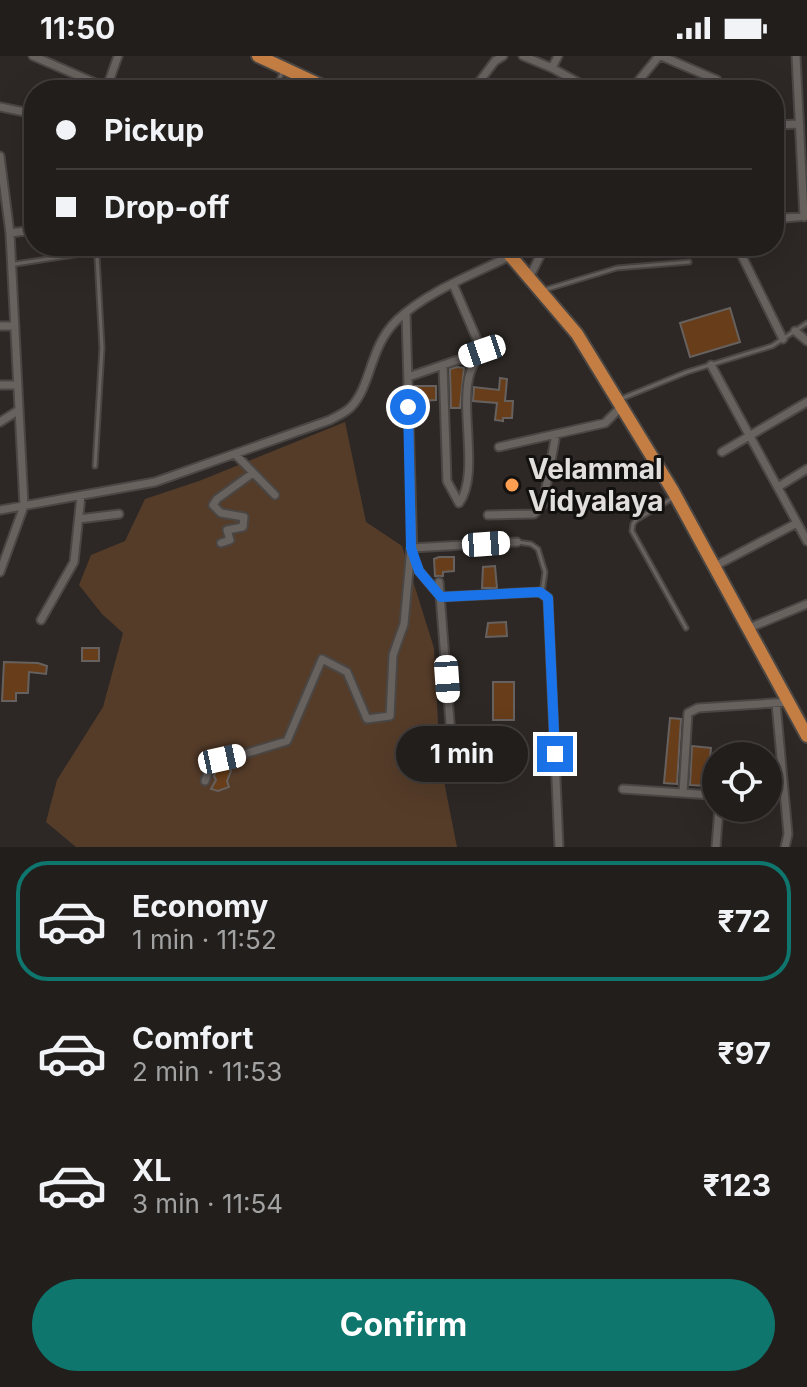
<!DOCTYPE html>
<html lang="en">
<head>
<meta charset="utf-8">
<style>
  :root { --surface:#221e1c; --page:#2a2725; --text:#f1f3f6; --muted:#a2a2a3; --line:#3f3c3b; --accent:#0f766e }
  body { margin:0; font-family:Inter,sans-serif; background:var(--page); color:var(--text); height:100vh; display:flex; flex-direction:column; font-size:30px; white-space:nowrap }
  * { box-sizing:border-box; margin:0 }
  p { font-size:26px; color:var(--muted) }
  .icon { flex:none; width:44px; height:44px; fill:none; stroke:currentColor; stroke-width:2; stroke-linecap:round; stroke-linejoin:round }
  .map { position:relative; height:791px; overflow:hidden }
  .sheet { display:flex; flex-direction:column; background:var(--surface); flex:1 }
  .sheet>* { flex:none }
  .guide { position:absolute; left:24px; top:24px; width:760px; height:176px; border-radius:32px; box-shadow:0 8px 32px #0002,0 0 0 2px var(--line); display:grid; align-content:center; height:176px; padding:0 32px; background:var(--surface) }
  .buttons { position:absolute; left:702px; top:686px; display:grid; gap:16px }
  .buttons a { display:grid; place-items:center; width:80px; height:80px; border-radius:50%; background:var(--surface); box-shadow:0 8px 32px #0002,0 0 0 2px var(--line); font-size:40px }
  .end { position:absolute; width:36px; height:36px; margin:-18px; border:10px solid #1a73e8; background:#fff; box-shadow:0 0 0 4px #fff }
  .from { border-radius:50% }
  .bubble { position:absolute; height:56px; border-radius:28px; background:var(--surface); box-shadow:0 8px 32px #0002,0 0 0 2px var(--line); font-size:26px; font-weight:700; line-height:56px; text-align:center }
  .car { position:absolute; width:24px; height:48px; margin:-24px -12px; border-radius:10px; box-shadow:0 0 6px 2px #0007; background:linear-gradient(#fff 24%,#345 0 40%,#fff 0 76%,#345 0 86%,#fff 0) }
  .guide b { display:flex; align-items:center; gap:28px; height:76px; font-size:30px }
  .guide b+b { border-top:2px solid var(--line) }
  .guide i { width:20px; height:20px; background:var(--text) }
  ul { padding:14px 0 0; list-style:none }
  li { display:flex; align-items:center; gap:24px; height:120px; margin:0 16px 12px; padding:0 16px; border:4px solid transparent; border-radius:32px }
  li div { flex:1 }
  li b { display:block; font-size:30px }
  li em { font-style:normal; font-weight:700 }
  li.current { border-color:var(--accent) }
  li>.icon { width:72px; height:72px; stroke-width:1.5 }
  .button { display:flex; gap:16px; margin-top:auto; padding:16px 32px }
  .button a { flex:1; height:92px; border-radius:48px; background:var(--accent); color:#fff; font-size:32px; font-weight:700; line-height:92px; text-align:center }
  .status { display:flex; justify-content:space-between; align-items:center; height:56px; padding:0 40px; background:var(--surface); direction:ltr }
  .status svg { height:22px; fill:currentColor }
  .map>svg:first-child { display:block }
  .green { fill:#553c29 }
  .building { fill:#673d1a; stroke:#66615e; stroke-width:2 }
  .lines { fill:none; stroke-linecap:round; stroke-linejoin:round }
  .service-casing { stroke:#4a4644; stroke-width:7 }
  .minor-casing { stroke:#4a4644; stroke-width:11 }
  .trunk-casing { stroke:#4a4644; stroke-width:16 }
  .service { stroke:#68625f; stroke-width:3 }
  .minor { stroke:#68625f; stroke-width:7 }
  .trunk { stroke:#c47e44; stroke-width:12 }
  .route { stroke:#1a73e8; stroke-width:10 }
  .poi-dot { fill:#fb9e51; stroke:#131110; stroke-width:3 }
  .labels { text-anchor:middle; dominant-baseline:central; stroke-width:6; stroke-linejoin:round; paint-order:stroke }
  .poi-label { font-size:28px; font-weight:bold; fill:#e1dedc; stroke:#131110; text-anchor:start }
</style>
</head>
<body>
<div class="status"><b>11:50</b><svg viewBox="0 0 49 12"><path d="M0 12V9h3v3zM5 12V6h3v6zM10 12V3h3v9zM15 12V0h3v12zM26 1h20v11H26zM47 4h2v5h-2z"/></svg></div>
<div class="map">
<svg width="807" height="791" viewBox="0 0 807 791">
  <rect width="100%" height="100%" fill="#2d2825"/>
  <path class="green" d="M345,366L366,466L402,490L434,592L440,705L457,791H76L46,766L57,724L103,651L123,577L102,558L79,529L91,499L125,485L145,443L199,425Z"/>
  <path class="building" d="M730,252L740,286L690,301L680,267Z
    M457,311L464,312L460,352H451L450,313Z
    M500,322L507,323L505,345H513L512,362H503V365L495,364L497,347L473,345L474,331L499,334Z
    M415,330H436V344L415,345Z
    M439,501H454V515L443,516V520H435L434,503Z
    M495,510L497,532H482L483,511Z
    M506,566L507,580L486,581L488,567Z
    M82,592H99V605H82Z
    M4,606L38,607L47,610L46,618L29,616L28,637H16V645H2Z
    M493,626H514V664H493Z
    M670,662L681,663L677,728L664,727Z
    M692,690L711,692L707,730L690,729Z
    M226,708L231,715L227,725L229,731L218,735L211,733L216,724L214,720L218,709Z"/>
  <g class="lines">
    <defs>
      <path id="service" d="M275,34L283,14
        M15,208L87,197L97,200L102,292L95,410
        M544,234L617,212L689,206
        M623,342L687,316L772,290L807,267
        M671,443L636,464L633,468L632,475L686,572
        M517,486L531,488L538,493L545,516L542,537"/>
      <path id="minor" d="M33,0L107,32
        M523,0L552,12L592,34
        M661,0L717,24
        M796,0L804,161
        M552,12L558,0
        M106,34L118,0
        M473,34L495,5L503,0
        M631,34L659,0
        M0,51L34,58
        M774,69L799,68
        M0,100L10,177L24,450L0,516
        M774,163L807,160
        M10,177L34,174
        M737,190L783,283
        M529,222L545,190
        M406,258L413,500L419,515L441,541L540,536L548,542L559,791
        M0,270H14
        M795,275L807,285
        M443,309L447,425L459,447C480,420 459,352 470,317C472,310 478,302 482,295L453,228
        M711,309L807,485
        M408,321L481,296
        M0,329H17
        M0,366L19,354
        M499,391L605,367L621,351
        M722,396L807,346
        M236,399L275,439
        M778,431L807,413
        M0,454L155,426L330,364C337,360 345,357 351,351C372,329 369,291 397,264C428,235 472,219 510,200
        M488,459L534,458L543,448L556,378
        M79,463L119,458
        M221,487L230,484L227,474L243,471L244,461L221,457L213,449L217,443L253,417
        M715,510L797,467
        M439,526L453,705
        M41,564L74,506L81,440
        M749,572L807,548
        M776,647L788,778L785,791
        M205,725L213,703L244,698L287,685L322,603L347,616L367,663L390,660L393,599L404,568L411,492L517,486
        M623,733L683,737
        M716,743L710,739L683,737L688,657L698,652L789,646
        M716,791L719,752"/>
      <path id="trunk" d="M258,0L331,34
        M502,190L577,278L673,435L807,680"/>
    </defs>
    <use href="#service" class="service-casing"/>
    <use href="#minor" class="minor-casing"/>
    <use href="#trunk" class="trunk-casing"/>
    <use href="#service" class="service"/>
    <use href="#minor" class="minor"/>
    <use href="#trunk" class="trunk"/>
  </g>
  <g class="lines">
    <path class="route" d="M408,351L411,492L419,515L441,541L540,536L548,542L555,698"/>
  </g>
  <circle class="poi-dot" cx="512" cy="429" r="8"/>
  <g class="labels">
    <g class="poi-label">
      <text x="528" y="413">Velammal<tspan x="528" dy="32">Vidyalaya</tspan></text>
    </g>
  </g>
</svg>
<div class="buttons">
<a><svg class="icon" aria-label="locate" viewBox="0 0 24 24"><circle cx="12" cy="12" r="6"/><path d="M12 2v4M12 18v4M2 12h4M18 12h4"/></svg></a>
</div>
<i class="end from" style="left:408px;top:351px"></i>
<i class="end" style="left:555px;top:698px"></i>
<div class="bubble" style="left:396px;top:670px;width:132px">1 min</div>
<i class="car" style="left:482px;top:295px;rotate:251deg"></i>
<i class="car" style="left:486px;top:488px;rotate:86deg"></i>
<i class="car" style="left:447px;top:623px;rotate:176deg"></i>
<i class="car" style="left:222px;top:703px;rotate:78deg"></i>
<div class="guide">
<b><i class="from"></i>Pickup</b>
<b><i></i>Drop-off</b>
</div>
</div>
<section class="sheet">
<ul>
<li class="current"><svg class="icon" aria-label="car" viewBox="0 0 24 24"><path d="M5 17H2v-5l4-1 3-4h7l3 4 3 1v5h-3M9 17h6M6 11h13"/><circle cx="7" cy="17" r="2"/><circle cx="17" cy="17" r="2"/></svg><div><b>Economy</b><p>1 min · 11:52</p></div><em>₹72</em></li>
<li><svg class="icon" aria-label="car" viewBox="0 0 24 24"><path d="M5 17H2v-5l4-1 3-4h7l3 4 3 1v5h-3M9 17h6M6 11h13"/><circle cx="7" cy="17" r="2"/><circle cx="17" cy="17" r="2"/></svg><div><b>Comfort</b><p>2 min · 11:53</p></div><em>₹97</em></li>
<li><svg class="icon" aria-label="car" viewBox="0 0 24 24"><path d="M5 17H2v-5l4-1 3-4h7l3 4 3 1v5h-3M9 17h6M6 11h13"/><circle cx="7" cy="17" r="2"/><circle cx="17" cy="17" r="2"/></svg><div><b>XL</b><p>3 min · 11:54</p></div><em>₹123</em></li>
</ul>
<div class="button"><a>Confirm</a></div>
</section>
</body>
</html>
